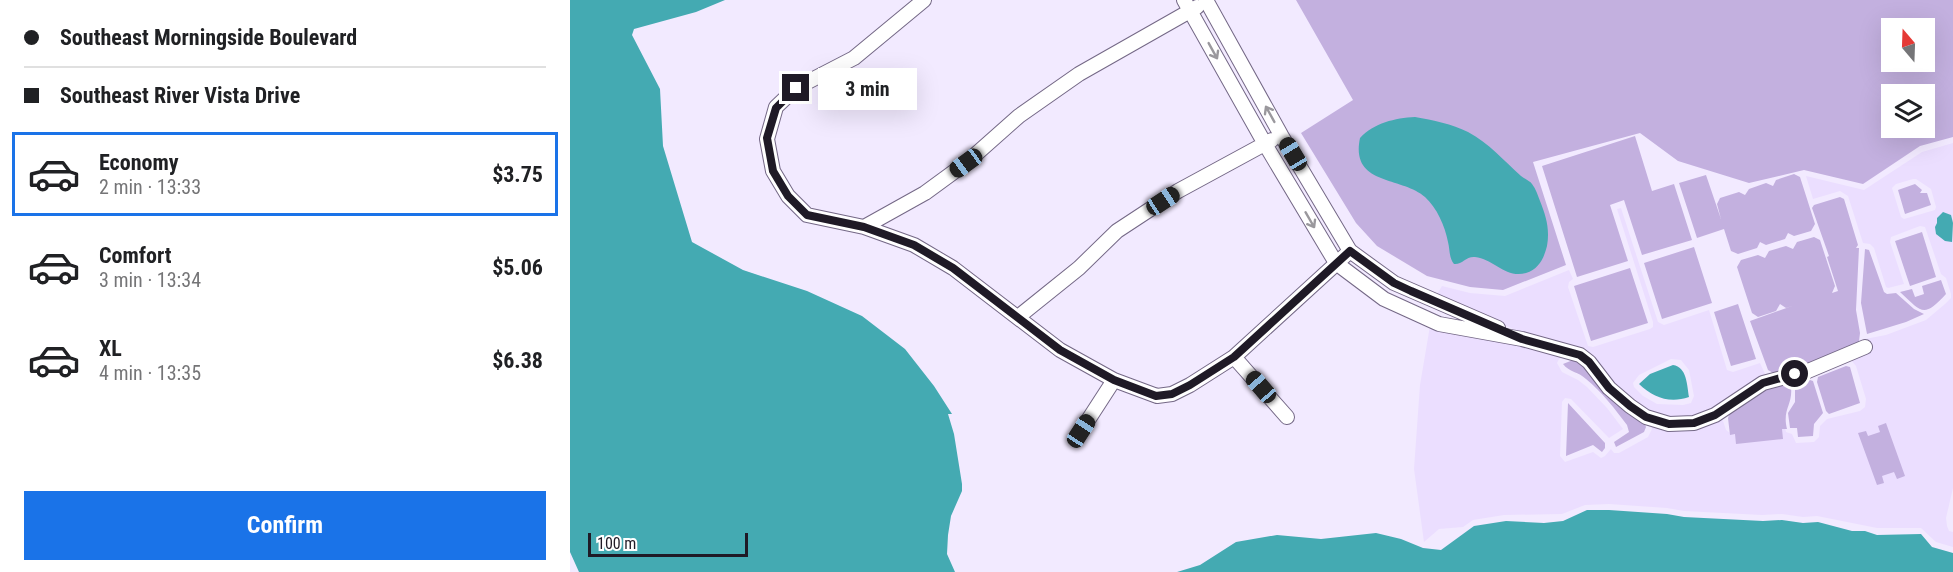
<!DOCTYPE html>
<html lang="en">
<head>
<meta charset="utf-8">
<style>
  :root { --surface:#fff; --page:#f2f2f2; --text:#202124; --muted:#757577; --line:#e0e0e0; --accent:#1a73e8 }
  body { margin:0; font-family:"Roboto Condensed",sans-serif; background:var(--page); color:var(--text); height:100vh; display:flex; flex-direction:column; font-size:22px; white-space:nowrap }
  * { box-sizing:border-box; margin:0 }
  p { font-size:20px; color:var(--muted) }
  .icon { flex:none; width:33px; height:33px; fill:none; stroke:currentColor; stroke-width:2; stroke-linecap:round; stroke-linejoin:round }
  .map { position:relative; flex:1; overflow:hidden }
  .details { display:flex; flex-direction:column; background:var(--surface); width:570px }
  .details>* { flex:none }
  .hud { display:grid; align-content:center; height:132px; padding:0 24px; background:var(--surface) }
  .needle { width:39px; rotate:341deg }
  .controls { position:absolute; left:1311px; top:18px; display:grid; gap:12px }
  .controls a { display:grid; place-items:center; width:54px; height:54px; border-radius:0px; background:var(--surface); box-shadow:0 6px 24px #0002; font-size:30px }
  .scale { position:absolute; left:18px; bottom:15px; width:160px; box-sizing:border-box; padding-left:6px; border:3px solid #1f1a26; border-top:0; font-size:16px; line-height:21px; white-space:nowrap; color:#1f1a26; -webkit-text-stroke:4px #fff; paint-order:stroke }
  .end { position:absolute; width:27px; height:27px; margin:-14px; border:8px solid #1f1a26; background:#fff; box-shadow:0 0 0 3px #fff }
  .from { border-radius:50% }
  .bubble { position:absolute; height:42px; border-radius:0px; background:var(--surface); box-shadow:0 6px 24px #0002; font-size:20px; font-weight:700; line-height:42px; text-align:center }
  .car { position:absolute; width:18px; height:36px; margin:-18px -9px; border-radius:8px; box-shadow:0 0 4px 2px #0007; background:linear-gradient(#222 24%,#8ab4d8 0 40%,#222 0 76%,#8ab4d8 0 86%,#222 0) }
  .hud b { display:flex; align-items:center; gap:21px; height:57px; font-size:22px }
  .hud b+b { border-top:2px solid var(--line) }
  .hud i { width:15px; height:15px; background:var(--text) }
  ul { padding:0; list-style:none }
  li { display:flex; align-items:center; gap:18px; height:84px; margin:0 12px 9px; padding:0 12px; border:3px solid transparent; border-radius:0px }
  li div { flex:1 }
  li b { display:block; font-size:22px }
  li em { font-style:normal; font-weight:700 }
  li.active { border-color:var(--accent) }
  li>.icon { width:54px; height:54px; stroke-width:1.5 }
  .cta { display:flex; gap:12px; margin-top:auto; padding:12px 24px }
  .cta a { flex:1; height:69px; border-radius:0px; background:var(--accent); color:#fff; font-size:24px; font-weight:700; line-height:69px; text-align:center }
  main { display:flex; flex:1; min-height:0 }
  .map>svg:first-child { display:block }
  .built { fill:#ebdeff; fill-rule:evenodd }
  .green { fill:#c3b0df; fill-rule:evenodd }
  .water { fill:#44aab2 }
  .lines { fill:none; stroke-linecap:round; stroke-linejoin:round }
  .minor-casing { stroke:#746886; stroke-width:16 }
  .minor { stroke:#fff; stroke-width:14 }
  .oneway { stroke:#9a989d }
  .route { stroke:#1f1a26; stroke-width:8 }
</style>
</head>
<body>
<main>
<section class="details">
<div class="hud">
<b><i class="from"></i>Southeast Morningside Boulevard</b>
<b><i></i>Southeast River Vista Drive</b>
</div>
<ul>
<li class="active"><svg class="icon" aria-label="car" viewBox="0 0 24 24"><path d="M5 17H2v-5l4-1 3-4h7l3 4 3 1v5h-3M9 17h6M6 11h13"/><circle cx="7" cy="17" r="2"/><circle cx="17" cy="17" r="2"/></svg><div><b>Economy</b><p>2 min · 13:33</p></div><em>$3.75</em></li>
<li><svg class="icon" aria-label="car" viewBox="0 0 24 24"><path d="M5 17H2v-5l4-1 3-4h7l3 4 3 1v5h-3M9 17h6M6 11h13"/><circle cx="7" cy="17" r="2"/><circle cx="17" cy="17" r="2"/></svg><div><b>Comfort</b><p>3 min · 13:34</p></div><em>$5.06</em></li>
<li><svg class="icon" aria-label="car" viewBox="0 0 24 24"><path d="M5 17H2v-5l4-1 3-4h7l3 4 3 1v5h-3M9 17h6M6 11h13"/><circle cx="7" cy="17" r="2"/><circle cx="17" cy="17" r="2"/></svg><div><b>XL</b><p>4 min · 13:35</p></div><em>$6.38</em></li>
</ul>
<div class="cta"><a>Confirm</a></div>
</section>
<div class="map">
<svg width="1383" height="572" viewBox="0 0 1383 572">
  <rect width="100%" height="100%" fill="#f2eaff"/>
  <path class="built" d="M1383,143V488L1376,518L1377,526L1379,531L1383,532V547L1366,542L1351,528H1307L1247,516L1233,517L1212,514L1192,515L1114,511L1097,508L1039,504L1015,505L992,514L934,515L903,520L893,527L869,529L854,542L844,469L850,385L860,326L951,345L994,356L989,359L987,363L992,372L1008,380L1017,387L1037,408L1053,429L1039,438L1001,399L995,398L992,402L990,456L995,462L1023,452L1031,458L1035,456L1041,449L1044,453H1049L1078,437L1082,429L1081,425L1152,418L1156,430L1160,433L1214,425L1216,432L1222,434L1226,443L1244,442L1249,437L1250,426L1257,419L1290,411L1295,407L1296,399L1286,366L1281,360L1303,351L1298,340L1295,341V339L1316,335L1356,320L1375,304L1381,298V294L1376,278L1371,274L1355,227L1350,226L1321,237L1320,242L1334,284L1318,288L1316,287L1304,248L1300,244L1293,243L1278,196L1270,191L1243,199L1236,176L1294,190L1352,152ZM1343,179H1346L1361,189L1366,207L1365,210L1334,219L1331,217L1322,188L1326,184Z
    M1051,208L1088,322L1094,325L1139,310L1157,370L1163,372L1190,363L1196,376L1142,409L1122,417L1099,418L1078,411L1063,401L1043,383L1012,349L953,333L866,296L872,286L900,293L935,296L999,270L1003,279L999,282L998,287L1018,346L1023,347L1080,329L1083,327V322L1047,209ZM1101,359L1111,360L1119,370L1124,396L1121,403L1113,405L1087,404L1073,396L1064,387L1063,383L1069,375Z"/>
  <path class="green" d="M726,0H1383V137L1350,146L1293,184L1234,170L1179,183L1108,161L1070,133L963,162L996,265L933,290L900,287L857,276L807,246L786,223L731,133L783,100ZM1322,28H1354V62H1322ZM1322,94H1354V128H1322Z
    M1065,136L1082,191L1104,184L1122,240L1072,255L1054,200L1040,205L1058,261L1007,277L972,166Z
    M1224,174L1230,177L1245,224L1241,231L1224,236L1218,233L1215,239L1196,245L1190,242L1187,248L1168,254L1161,251L1154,229L1127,238L1109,183L1136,175L1151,219L1147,204L1150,198L1169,192L1175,195L1179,189L1196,183L1203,186L1206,180Z
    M1345,184L1352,190L1350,193H1357L1361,205L1335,214L1328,190Z
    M1270,197L1274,199L1288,245L1286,248H1289L1286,310L1290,333L1289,341L1286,346L1244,363L1203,373L1198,370L1180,321L1225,305L1216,308L1210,304L1206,311L1188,317L1182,313L1167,267L1171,260L1188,255L1195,258L1199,251L1216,246L1223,249L1227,242L1244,237L1250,240L1265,286L1262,293L1268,291L1257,257L1259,256L1242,208L1244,205Z
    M1352,232L1366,277L1340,286L1325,241Z
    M1124,247L1142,303L1092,319L1074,263Z
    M1295,249L1299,250L1314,292L1317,294L1326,293L1344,309L1354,314L1336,322L1297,334L1291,303Z
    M1060,268L1078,323L1021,341L1004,286Z
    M1371,280L1376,294C1353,319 1352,312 1330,292L1342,289L1345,297L1354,294L1352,286Z
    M1168,304L1186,359L1161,366L1144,312Z
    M1003,360C1019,365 1021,379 1032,390C1044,403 1058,413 1074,421L1076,427L1074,432L1046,447L1044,442L1059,432L1057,425C1045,409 1032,392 1016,379C1009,372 999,372 993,364Z
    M1276,366L1280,367L1290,403L1259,414L1256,411L1247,382L1248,377Z
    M1240,380L1243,381L1253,413L1244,424L1243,436L1228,437L1227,428H1220L1218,413L1225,402V384Z
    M1216,384L1221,387C1223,405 1212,409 1217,429H1212L1213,439L1166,444L1165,434L1160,435L1158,418L1160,412L1198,389Z
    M998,403L1035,443V448L1032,452L1023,445L996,456Z
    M1316,423L1335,476L1327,479L1324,472L1312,476L1314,483L1307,485L1288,433L1296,431L1298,436L1310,432L1308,426Z"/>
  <path class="water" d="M0,0H155L126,12L64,29L62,35L90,89L93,146L122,242L173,270L237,291L292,316L335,349L364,386L382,414H378L384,434L392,484V491L381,516L378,535L377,554L385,572H9L0,552Z
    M845,117C863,120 882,124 898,132C919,143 934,161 951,176C955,179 960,181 962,184C966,189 968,196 970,201C976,216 980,229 977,246C974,258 969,269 956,273C936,279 924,259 905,257C896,256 892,265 884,264C879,258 880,250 878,242C875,226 867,208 855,197C831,176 780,186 790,138C804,123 825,118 845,117Z
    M1373,212L1381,215L1383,223L1382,242L1375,241L1366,234L1365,227L1367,223V218Z
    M1103,365C1117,367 1117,385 1119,397C1099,404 1083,397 1069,384L1080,374Z
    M1017,510H1039L1097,514L1114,517L1193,521L1212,520L1233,523L1248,522L1282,531H1295L1307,535L1351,534L1362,547L1383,553V572H607L630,565L666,542L707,535L751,539L806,533L831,539L853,548L871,550L904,526L936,521L974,523L993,521Z"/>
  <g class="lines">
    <defs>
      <path id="minor" d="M354,0L284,58L226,88L206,107L197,139L203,171L218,196L237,215L294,227L344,245L383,268L490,350L544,380L587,396L602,394L620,385L664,357L780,251
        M614,0L695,144L766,263L814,299L869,324L952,339L1010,355L1019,362L1039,388L1060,406L1076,417L1099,424L1124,423L1145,415L1193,383L1238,371L1295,347
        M636,0L711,135L780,251L824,283L928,328
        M294,227L355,193L396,163L449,116L509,74L627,7
        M448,317L509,268L547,231L608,191L702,140
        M664,357L717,417
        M511,431L544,380"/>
    </defs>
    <use href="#minor" class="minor-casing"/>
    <use href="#minor" class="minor"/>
  </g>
  <defs><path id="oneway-shaft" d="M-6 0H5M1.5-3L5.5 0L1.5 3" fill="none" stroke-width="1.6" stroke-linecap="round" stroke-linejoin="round" transform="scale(1.5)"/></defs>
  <g class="oneway">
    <use href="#oneway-shaft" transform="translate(643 51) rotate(61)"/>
    <use href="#oneway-shaft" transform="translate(700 114) rotate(-119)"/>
    <use href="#oneway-shaft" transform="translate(740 220) rotate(60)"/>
  </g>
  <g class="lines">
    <path class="route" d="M226,88L206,108L197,138L203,171L218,196L237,215L294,227L344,245L383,268L490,350L544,380L586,396L602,394L620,385L664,357L780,251L824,283L841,291L952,339L1010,355L1019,362L1039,388L1060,406L1076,417L1099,424L1124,423L1145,415L1193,383L1225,374"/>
  </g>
</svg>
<div class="controls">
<a><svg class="needle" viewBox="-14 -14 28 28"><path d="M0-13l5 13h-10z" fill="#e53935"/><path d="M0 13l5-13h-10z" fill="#757577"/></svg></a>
<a><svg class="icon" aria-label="layers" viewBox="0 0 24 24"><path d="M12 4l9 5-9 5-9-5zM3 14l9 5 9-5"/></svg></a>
</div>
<div class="scale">100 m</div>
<i class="end from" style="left:1225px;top:374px"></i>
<i class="end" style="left:226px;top:88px"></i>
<div class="bubble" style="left:248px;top:68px;width:99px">3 min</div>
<i class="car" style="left:723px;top:154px;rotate:329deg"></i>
<i class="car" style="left:396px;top:163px;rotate:234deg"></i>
<i class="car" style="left:593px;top:201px;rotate:57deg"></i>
<i class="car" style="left:691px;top:387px;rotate:319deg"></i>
<i class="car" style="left:511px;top:431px;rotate:33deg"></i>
</div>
</main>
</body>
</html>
